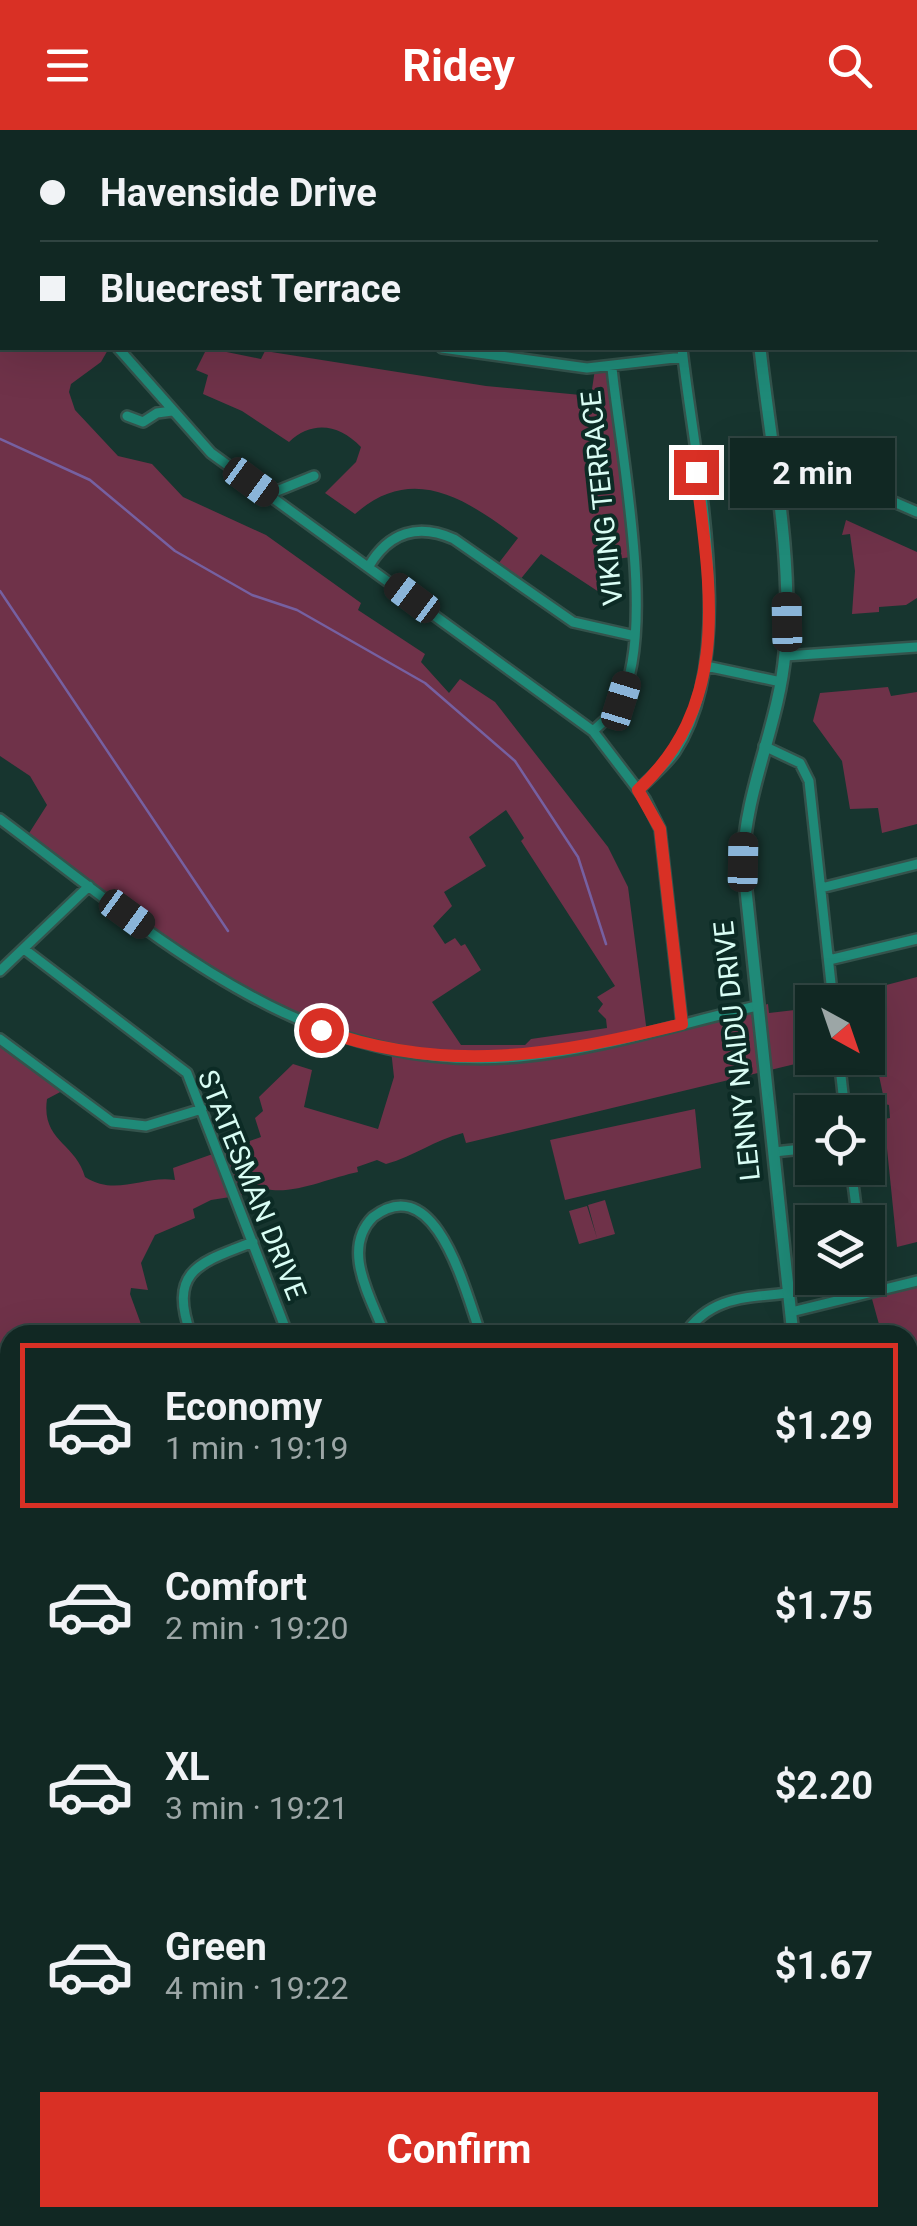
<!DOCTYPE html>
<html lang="en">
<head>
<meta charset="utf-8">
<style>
  :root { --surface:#112823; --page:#1a302b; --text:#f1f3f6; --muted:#9ca6a6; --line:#304441; --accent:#d93025 }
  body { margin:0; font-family:Roboto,sans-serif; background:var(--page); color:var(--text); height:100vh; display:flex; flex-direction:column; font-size:38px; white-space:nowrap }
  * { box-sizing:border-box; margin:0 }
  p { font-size:32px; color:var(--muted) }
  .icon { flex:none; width:55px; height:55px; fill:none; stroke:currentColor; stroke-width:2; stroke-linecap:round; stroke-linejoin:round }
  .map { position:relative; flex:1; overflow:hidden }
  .side { position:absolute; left:0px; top:1195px; width:918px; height:902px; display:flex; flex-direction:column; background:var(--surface); border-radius:30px 30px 0 0; box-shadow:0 10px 40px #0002,0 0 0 2px var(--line) }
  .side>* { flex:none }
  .banner { position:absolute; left:0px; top:0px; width:918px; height:220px; box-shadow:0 10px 40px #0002,0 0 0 2px var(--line); display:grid; align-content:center; height:220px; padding:0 40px; background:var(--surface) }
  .needle { width:65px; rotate:140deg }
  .fabs { position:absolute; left:795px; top:855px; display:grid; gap:20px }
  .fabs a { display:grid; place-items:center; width:90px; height:90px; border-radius:0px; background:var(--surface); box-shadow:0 10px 40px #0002,0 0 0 2px var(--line); font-size:50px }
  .end { position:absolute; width:45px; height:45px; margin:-22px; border:12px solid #d93025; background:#fff; box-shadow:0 0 0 5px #fff }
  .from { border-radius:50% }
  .bubble { position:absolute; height:70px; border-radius:0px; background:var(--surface); box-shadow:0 10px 40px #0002,0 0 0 2px var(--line); font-size:32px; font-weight:700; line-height:70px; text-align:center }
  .car { position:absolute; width:30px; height:60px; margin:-30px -15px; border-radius:12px; box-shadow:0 0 8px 2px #0007; background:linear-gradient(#222 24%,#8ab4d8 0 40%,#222 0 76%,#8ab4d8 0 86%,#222 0) }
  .banner b { display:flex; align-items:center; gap:35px; height:95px; font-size:38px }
  .banner b+b { border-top:2px solid var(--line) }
  .banner i { width:25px; height:25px; background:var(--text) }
  ul { padding:18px 0 0; list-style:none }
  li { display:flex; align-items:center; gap:30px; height:165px; margin:0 20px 15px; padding:0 20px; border:5px solid transparent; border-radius:0px }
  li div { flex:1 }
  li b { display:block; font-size:38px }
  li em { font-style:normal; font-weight:700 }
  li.current { border-color:var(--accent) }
  li>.icon { width:90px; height:90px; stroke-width:1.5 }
  .button { display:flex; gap:20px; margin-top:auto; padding:20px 40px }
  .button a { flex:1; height:115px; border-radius:0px; background:var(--accent); color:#fff; font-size:40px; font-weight:700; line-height:115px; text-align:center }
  header { display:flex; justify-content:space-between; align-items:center; height:130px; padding:0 40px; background:var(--accent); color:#fff; font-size:45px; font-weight:700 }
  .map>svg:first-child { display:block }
  .green { fill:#6f3249; fill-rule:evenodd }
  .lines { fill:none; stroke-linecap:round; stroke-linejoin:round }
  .stream { stroke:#7660a1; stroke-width:2.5 }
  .minor-casing { stroke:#34534c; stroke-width:14 }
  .tertiary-casing { stroke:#34534c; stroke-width:16 }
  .trunk-casing { stroke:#34534c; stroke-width:20 }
  .minor { stroke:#1f8a78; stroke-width:9 }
  .tertiary { stroke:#1f8a78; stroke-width:11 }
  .trunk { stroke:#46b29e; stroke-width:15 }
  .rail { stroke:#88aaa2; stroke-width:2.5 }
  .route { stroke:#d93025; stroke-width:12 }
  .labels { text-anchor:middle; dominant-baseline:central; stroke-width:8; stroke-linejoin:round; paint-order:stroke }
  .street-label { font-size:28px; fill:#d9fdf4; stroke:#0c2b25 }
</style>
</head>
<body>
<header><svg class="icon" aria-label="menu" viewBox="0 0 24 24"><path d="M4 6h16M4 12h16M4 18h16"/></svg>Ridey<svg class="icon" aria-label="search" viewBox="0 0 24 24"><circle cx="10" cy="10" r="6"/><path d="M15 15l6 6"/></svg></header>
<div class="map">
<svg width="917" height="2096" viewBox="0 0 917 2096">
  <rect width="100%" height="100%" fill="#17352f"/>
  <path class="green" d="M0,0L108,2H2V218H109L101,232L71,254L69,262L75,280L118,326L152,334L183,367L266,405L361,473L358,480L425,524L421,532L449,563L460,549L495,572L608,717L628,757L647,903L768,874L769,883L812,878V928H820L466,1013L463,1003C434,1010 415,1026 386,1034L377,1030L357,1037L358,1042C333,1047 297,1063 272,1060C259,1059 256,1054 242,1059L243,1065L211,1070L193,1079L195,1088L155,1105L141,1133L148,1160L131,1158L130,1164L145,1205H10V1226H0V909L66,959L47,969C41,1011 76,1013 85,1047C116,1067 144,1045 175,1050L173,1038L261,1007L255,988L263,981L259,967L293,934L312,940L304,977L378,999L394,947L391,920L239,863L26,708L47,675L30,646L0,626ZM506,680L524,708L521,711L615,856L597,867L603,874L598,881L606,889L607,898L531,909L525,915H461L432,872L481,840L465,814L461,816L455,808L445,814L433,796L452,776L444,762L486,736L469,707Z
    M207,218L261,229L265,221L486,256L591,266L595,239L611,238L631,427L596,432L599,462L541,424L519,451L498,434L518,408C466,369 413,333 355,384L325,363L356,332L361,317C339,294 312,290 289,312L242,281L203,264L208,245L196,240Z
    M846,390L917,422V468L906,475L879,477V482L852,484L855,441L850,404L842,405Z
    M888,557L891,566L917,562V694L882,703L878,678L850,679L842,631L813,591L820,563Z
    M917,847V1112L897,1117L884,989L890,988L889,975L885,974L874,922L868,921V872H821Z
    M695,979L701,1038L565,1070L550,1010Z
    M605,1070L615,1104L579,1114L569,1081L587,1076L597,1108L588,1075Z
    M917,1151V1341L910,1346L908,1205H854L880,1198L872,1169L866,1164Z
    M465,2088H660L655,2096H464Z
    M690,2088H860V2096H686Z"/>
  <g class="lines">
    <path class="stream" d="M0,309L90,350L175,421L252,465L297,480L425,553L515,631L578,727L606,814
      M0,461L228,801"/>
    <defs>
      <path id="minor" d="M550,0L552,2
        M167,2L168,0
        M280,2V0
        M635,2L636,0
        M118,218L211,323L593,601L645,669L660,699L682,894
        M442,218L587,238L683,227
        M127,286L143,292L157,283L172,281
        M772,330L813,337L917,382
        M267,365L314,346
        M369,436C389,402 418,393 454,409L573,492L635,506
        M785,526L917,517
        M706,536L781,552
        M593,601C602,593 613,584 619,573C658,504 620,319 612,238
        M764,616L800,633L809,651L833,872
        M638,660C650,648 665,636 675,622C741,522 694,332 682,218
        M0,689C158,807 306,946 519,927C600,920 678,894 757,876
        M821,758L917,734
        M24,819L187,943L288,1205
        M829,830L917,809
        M0,841L89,756
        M0,909L112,992L146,996L202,979
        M839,928L845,982
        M774,1022L812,1018
        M851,1038L858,1092
        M865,1148L867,1163
        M791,1182L917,1151
        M191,1205C168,1140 199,1133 253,1112
        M385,1205C372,1169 340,1120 373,1087C437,1038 466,1165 481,1205
        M684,1205C711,1166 745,1168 788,1163
        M0,1333L10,1355
        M908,1405L917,1401
        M908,1489L917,1483
        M0,1504L10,1510
        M0,1705L10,1708
        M0,1829L10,1832
        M908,1837L917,1838
        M908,1897L917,1911
        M0,1908L10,1918
        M908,2085L917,2084
        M194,2088L215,2096
        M273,2096L275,2088
        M397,2096L398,2088"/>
      <path id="tertiary" d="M915,3H917
        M760,218C770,312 794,429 785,523C779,595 745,659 743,732L793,1205
        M908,1424L917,1439"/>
      <path id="trunk" d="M0,1590L10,1592
        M0,1611L10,1613
        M908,1716L917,1712
        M908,1735L917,1732
        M908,1799L917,1798"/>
    </defs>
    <use href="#minor" class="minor-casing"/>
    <use href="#tertiary" class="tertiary-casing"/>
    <use href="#trunk" class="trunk-casing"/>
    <use href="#minor" class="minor"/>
    <use href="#tertiary" class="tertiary"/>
    <use href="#trunk" class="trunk"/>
    <path class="rail" d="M0,2094L2,2096
      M674,2096L678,2088"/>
  </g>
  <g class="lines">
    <path class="route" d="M321,900C448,945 555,925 682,894L660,699L638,660C733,572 710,458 696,342"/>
  </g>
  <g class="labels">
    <g class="street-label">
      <text transform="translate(602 368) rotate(-96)">VIKING TERRACE</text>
      <text transform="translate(737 921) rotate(-96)">LENNY NAIDU DRIVE</text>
      <text transform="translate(252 1055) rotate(68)">STATESMAN DRIVE</text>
    </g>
  </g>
</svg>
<div class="fabs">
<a><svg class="needle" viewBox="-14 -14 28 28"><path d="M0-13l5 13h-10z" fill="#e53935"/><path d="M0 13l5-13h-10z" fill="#9ca6a6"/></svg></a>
<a><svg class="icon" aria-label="locate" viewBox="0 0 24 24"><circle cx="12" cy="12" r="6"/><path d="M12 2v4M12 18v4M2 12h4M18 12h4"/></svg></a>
<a><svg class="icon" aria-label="layers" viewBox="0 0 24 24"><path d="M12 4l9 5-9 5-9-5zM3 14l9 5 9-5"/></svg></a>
</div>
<i class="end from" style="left:321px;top:900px"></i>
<i class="end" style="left:696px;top:342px"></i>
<div class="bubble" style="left:730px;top:308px;width:165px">2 min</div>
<i class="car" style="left:251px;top:352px;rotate:126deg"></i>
<i class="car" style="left:412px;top:468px;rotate:307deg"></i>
<i class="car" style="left:787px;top:492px;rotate:359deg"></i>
<i class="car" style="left:621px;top:571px;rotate:17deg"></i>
<i class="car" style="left:743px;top:732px;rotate:1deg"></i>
<i class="car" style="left:127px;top:784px;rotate:126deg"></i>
<div class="banner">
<b><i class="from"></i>Havenside Drive</b>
<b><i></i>Bluecrest Terrace</b>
</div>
<section class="side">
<ul>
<li class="current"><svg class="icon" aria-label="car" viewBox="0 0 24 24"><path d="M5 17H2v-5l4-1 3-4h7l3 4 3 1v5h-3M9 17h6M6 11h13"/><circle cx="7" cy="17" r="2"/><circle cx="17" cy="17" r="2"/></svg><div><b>Economy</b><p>1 min · 19:19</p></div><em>$1.29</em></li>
<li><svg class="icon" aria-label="car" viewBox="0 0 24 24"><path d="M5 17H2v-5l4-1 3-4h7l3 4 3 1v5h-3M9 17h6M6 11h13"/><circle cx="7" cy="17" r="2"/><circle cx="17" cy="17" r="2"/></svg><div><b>Comfort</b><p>2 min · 19:20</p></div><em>$1.75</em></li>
<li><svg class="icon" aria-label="car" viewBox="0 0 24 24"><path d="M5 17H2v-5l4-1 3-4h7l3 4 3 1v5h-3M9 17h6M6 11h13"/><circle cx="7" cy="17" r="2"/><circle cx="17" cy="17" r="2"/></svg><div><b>XL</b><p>3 min · 19:21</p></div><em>$2.20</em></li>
<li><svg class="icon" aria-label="car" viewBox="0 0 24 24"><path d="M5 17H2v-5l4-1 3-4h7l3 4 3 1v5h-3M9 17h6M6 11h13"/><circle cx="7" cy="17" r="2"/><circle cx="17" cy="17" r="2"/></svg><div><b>Green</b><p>4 min · 19:22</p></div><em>$1.67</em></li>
</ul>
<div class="button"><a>Confirm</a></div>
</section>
</div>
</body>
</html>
